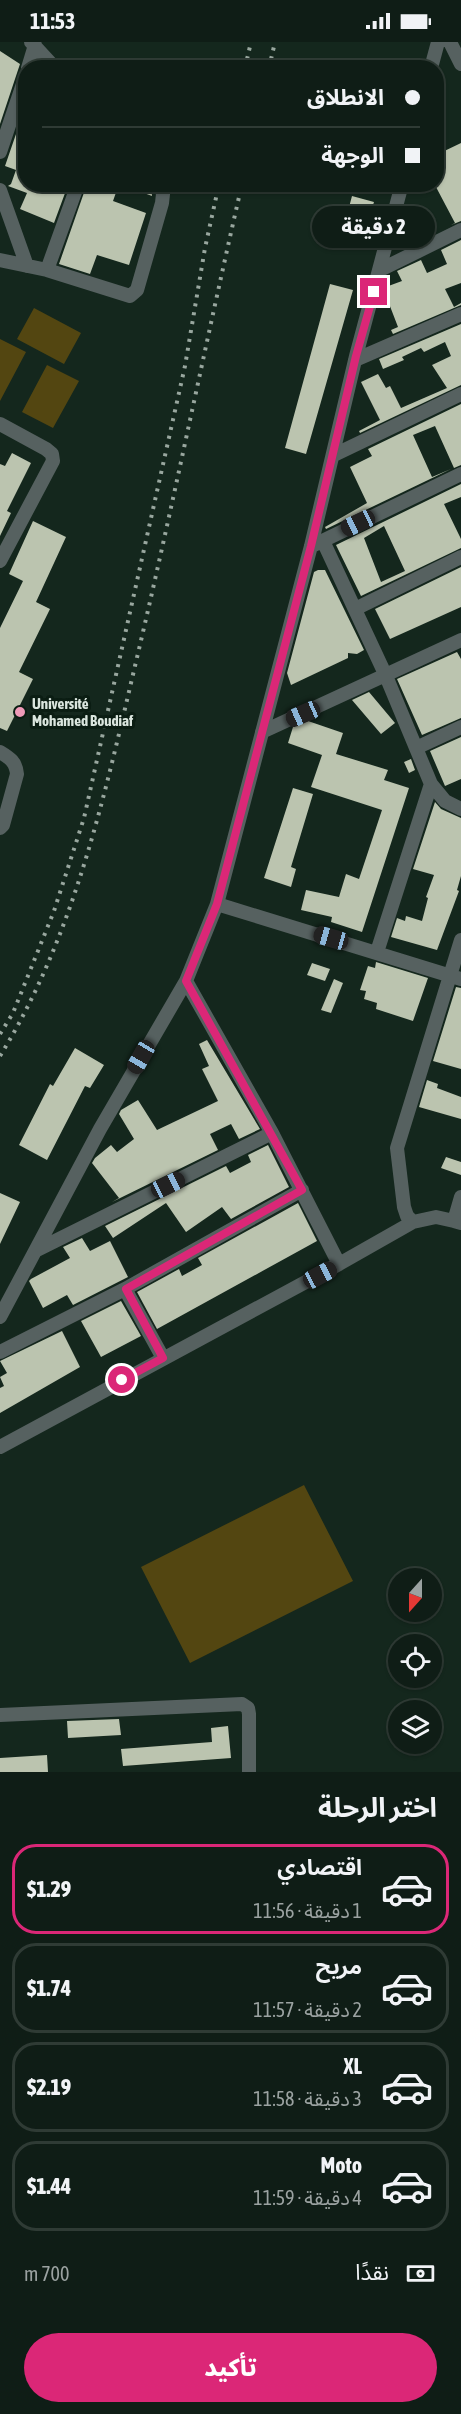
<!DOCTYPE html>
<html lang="ar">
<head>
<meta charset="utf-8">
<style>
  :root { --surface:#0f1d16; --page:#1d2a23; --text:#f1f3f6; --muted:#9ba2a1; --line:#2f3b35; --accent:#db2777 }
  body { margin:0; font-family:"Asap Condensed","Noto Sans Arabic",sans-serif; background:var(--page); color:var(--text); direction:rtl; height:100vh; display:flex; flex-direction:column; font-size:22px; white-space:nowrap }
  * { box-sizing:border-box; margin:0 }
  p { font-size:20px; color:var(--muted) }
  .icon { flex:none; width:33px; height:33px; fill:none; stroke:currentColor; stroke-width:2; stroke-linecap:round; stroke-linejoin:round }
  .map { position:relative; height:1730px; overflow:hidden; direction:ltr }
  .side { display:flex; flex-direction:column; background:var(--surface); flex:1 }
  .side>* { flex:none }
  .top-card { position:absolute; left:18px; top:18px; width:426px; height:132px; border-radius:24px; box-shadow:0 2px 4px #0004,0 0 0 2px var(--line); direction:rtl; display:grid; align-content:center; height:132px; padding:0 24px; background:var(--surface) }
  .needle { width:39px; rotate:201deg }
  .controls { position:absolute; left:388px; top:1526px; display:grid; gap:12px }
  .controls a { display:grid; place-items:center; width:54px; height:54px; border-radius:50%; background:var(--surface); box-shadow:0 2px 4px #0004,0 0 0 2px var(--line); font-size:30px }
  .end { position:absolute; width:27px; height:27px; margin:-14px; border:8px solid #db2777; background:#fff; box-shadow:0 0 0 3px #fff }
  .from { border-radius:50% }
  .bubble { position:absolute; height:42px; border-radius:21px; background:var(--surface); box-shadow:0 2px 4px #0004,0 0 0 2px var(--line); font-size:20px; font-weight:800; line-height:42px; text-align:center; direction:rtl }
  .car { position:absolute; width:18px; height:36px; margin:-18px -9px; border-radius:8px; box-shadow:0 0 4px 2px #0007; background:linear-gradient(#222 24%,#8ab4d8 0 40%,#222 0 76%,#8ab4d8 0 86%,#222 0) }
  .top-card b { display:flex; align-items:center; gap:21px; height:57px; font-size:22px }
  .top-card b+b { border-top:2px solid var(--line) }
  .top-card i { width:15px; height:15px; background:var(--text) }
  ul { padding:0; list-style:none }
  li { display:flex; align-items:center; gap:18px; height:90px; margin:0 12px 9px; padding:0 12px; border:3px solid var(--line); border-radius:24px }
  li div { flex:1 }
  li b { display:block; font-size:22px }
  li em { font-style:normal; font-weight:800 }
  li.active { border-color:var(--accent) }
  li>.icon { width:54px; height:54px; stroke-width:1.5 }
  h2 { padding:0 24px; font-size:27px; line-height:72px }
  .pay { display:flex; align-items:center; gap:15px; height:66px; padding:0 24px; font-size:22px }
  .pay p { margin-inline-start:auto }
  .action { display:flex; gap:12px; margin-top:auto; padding:12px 24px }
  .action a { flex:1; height:69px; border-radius:36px; background:var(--accent); color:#fff; font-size:24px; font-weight:800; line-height:69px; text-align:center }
  .status { display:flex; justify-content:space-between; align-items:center; height:42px; padding:0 30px; background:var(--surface); direction:ltr }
  .status svg { height:16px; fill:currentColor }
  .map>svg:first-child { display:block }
  .green { fill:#534611 }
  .building { fill:#bbc4af; fill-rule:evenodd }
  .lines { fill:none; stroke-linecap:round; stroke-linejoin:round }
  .minor { stroke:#566160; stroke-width:14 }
  .rail { stroke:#99a79f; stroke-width:4; stroke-dasharray:3 6; stroke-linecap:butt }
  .route { stroke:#db2777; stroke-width:8 }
  .poi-dot { fill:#ef9ab8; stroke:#0b1d13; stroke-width:2 }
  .labels { text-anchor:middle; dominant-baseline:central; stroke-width:6; stroke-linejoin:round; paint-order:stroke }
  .poi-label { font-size:15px; font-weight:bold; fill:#dae5de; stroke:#0b1d13; text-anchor:start }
</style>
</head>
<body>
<div class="status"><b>11:53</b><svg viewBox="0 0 49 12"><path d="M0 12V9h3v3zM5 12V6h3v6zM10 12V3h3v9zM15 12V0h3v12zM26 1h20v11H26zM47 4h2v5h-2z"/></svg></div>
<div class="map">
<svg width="461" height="1730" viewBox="0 0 461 1730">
  <rect width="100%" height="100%" fill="#14271d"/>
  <path class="green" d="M34,266L81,291L64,322L17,297Z
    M0,297L26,310L0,359Z
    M47,323L79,339L53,386L22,370Z
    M304,1443L353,1539L190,1621L141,1525Z"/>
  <path class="building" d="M0,9L20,22L0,82Z
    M26,63V142L68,143L54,181L20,167L27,151L8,144L11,142L16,128L5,124Z
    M461,101V179L451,183L455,181L436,145V113Z
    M87,142H119L113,159L146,171L129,223L97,213L90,232L59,222Z
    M125,142H151L152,154L125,144Z
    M352,154L374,160L362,198L349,194L350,190L343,188Z
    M461,198V241L445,247L454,265L461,261V263L393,292L391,288L398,285L383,246L402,239L397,229L421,218L427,231L447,222L441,208Z
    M330,242L353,248L306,412L285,406Z
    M461,282V343L360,391L359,389L380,378L361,340L378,332L386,346L390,344L401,366L447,346L432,323L451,314L445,300L424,310L421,306L402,315L404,318L383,327L379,317Z
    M461,362V423L454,426L435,384L413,393L432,435L451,427L326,487L325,485L367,461L350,425L372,414L368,407Z
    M12,411L31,421L7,469L11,471L0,494V422L5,424Z
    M461,442V455L444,462L461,497V506L361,554L336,503ZM384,484L405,529L381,540L364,496Z
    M33,479L66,495L36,560L50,567L19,630L33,637L7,689L0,686V586L23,539L9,532Z
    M461,525V565L390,597L375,567Z
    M318,528H325L364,608L357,612L348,611V616L291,643L287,631L314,530Z
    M457,610L461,617V676L422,693L397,637Z
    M369,650L395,681L381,692L352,658Z
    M308,679L343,691L336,712L388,728L384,738L409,746L362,890L331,880L332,875L301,868L306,848L339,855L346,832L359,837L382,768L311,745L322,713L288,701L293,685Z
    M461,695V737L445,744L430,709Z
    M411,717L415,728L409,731L404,720Z
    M293,746L313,752L291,825L296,827L291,845L264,836Z
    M435,760L441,767L461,776V834L457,848L459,849L437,908L391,895L397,876L405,879L406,874L422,879L428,856L426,855L434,833L413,827Z
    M376,920L428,936L413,979L376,967L377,961L364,957L366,949L360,948L368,924L375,926Z
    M312,921L330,927L325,939L307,933Z
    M334,937L343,941L331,971L321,968Z
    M456,945L461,946V1027L433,1019Z
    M207,998L260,1087L239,1097L231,1082L210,1092L218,1108L112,1160L119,1156L92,1121L95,1116L111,1103L117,1110L134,1097L119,1072L121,1068L138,1058L157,1088L218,1059L202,1027L209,1024L199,1002Z
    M75,1006L104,1023L90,1046L85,1044L47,1118L19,1103L50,1042L53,1044Z
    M427,1038L438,1042L437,1046L461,1055V1077L419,1065Z
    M268,1103L289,1145L231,1177L222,1165L186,1190L166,1161L113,1196L105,1184L226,1124L230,1131L251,1120L248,1113Z
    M446,1115L461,1120V1133L441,1126Z
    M0,1151L20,1160L0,1202Z
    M298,1161L317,1199L157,1287L137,1250L179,1227L182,1234L202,1223L198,1216Z
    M82,1196L90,1209L110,1199L128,1235L73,1263L67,1253L43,1266L29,1239L31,1237L70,1216L63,1205Z
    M121,1259L141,1294L101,1315L81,1279Z
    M62,1289L80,1325L0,1371V1346L4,1344L0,1335L7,1331L0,1319Z
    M119,1677L121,1693L68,1696L67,1679Z
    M228,1684L231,1716L123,1724L121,1707L212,1700L211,1686Z
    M47,1713L48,1730H0V1716Z"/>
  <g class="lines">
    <path class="minor" d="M31,0L55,26
      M450,0L461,22
      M28,26L35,3
      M431,26L438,0
      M0,110L26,33
      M0,148L27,224
      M0,218L47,228L130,254L137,248L162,161L163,152L160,142
      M47,228L78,142
      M380,228L461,188
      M355,318L461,272
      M0,382L46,407L52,412L53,419L0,519
      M334,413L461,352
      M323,499L386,634L431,742L445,759L461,767
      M314,503L461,432
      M355,567L461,515
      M262,690L461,598
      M416,706L461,685
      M0,710C10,716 16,720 17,732L3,783L0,786
      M217,862L461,937
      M377,910L431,742
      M461,1155L454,1179L461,1181
      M454,1179L436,1175L413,1180L407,1174L404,1165L397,1106L461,898
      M37,1208L272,1091
      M339,1222L413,1180
      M125,1247L163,1316
      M0,1275L100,1087L186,939L217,862L311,504L356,314L402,142
      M0,1310L125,1247L302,1148
      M0,1405L339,1222L272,1091L186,939
      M0,1673L242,1662L248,1666L249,1672V1730"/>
    <path class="rail" d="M245,26L251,0
      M269,26L275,0
      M0,992L13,971L54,869L84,776L185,324L205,206L219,142
      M0,1014C74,894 103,760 135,624C173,464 205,303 242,142"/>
  </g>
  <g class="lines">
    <path class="route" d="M122,1338L163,1316L126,1247L302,1148L186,939L217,862L311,504L356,314L374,250"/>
  </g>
  <circle class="poi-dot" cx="20" cy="670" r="6"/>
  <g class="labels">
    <g class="poi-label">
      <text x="32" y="661">Université<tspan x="32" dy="17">Mohamed Boudiaf</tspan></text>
    </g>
  </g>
</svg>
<div class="controls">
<a><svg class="needle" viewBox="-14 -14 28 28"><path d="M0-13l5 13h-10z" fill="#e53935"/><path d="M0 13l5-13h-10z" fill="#9ba2a1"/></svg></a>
<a><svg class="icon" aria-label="locate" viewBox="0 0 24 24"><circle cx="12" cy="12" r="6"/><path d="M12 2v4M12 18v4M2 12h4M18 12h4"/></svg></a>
<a><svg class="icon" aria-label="layers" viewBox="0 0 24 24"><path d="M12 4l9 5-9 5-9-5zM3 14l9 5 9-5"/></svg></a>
</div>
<i class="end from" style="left:122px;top:1338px"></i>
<i class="end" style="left:374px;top:250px"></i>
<div class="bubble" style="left:312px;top:164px;width:123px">2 دقيقة</div>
<i class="car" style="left:358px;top:481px;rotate:245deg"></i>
<i class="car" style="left:303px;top:672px;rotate:246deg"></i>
<i class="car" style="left:331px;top:896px;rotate:286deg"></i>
<i class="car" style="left:141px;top:1015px;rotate:210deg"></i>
<i class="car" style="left:168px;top:1143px;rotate:64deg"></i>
<i class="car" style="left:320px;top:1233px;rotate:62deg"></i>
<div class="top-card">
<b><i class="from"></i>الانطلاق</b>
<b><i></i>الوجهة</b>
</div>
</div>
<section class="side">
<h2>اختر الرحلة</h2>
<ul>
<li class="active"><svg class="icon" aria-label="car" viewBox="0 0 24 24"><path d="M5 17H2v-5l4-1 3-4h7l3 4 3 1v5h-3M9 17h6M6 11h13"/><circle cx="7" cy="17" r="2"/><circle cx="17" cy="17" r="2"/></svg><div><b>اقتصادي</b><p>1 دقيقة · 11:56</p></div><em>$1.29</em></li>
<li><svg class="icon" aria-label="car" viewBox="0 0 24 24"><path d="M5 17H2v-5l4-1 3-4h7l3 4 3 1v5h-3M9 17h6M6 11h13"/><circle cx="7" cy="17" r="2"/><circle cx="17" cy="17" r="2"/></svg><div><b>مريح</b><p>2 دقيقة · 11:57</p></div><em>$1.74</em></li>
<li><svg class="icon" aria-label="car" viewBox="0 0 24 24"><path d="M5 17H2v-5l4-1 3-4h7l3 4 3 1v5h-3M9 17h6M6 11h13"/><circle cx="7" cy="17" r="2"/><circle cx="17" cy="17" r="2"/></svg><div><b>XL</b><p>3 دقيقة · 11:58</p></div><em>$2.19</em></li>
<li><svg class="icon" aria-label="car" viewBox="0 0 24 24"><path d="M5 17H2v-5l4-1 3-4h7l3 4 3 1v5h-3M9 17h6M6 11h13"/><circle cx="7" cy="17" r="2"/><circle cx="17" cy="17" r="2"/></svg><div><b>Moto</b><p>4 دقيقة · 11:59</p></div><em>$1.44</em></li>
</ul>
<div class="pay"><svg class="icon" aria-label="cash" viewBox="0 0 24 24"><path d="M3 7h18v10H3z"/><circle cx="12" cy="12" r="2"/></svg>نقدًا<p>700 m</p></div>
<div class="action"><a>تأكيد</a></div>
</section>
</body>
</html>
